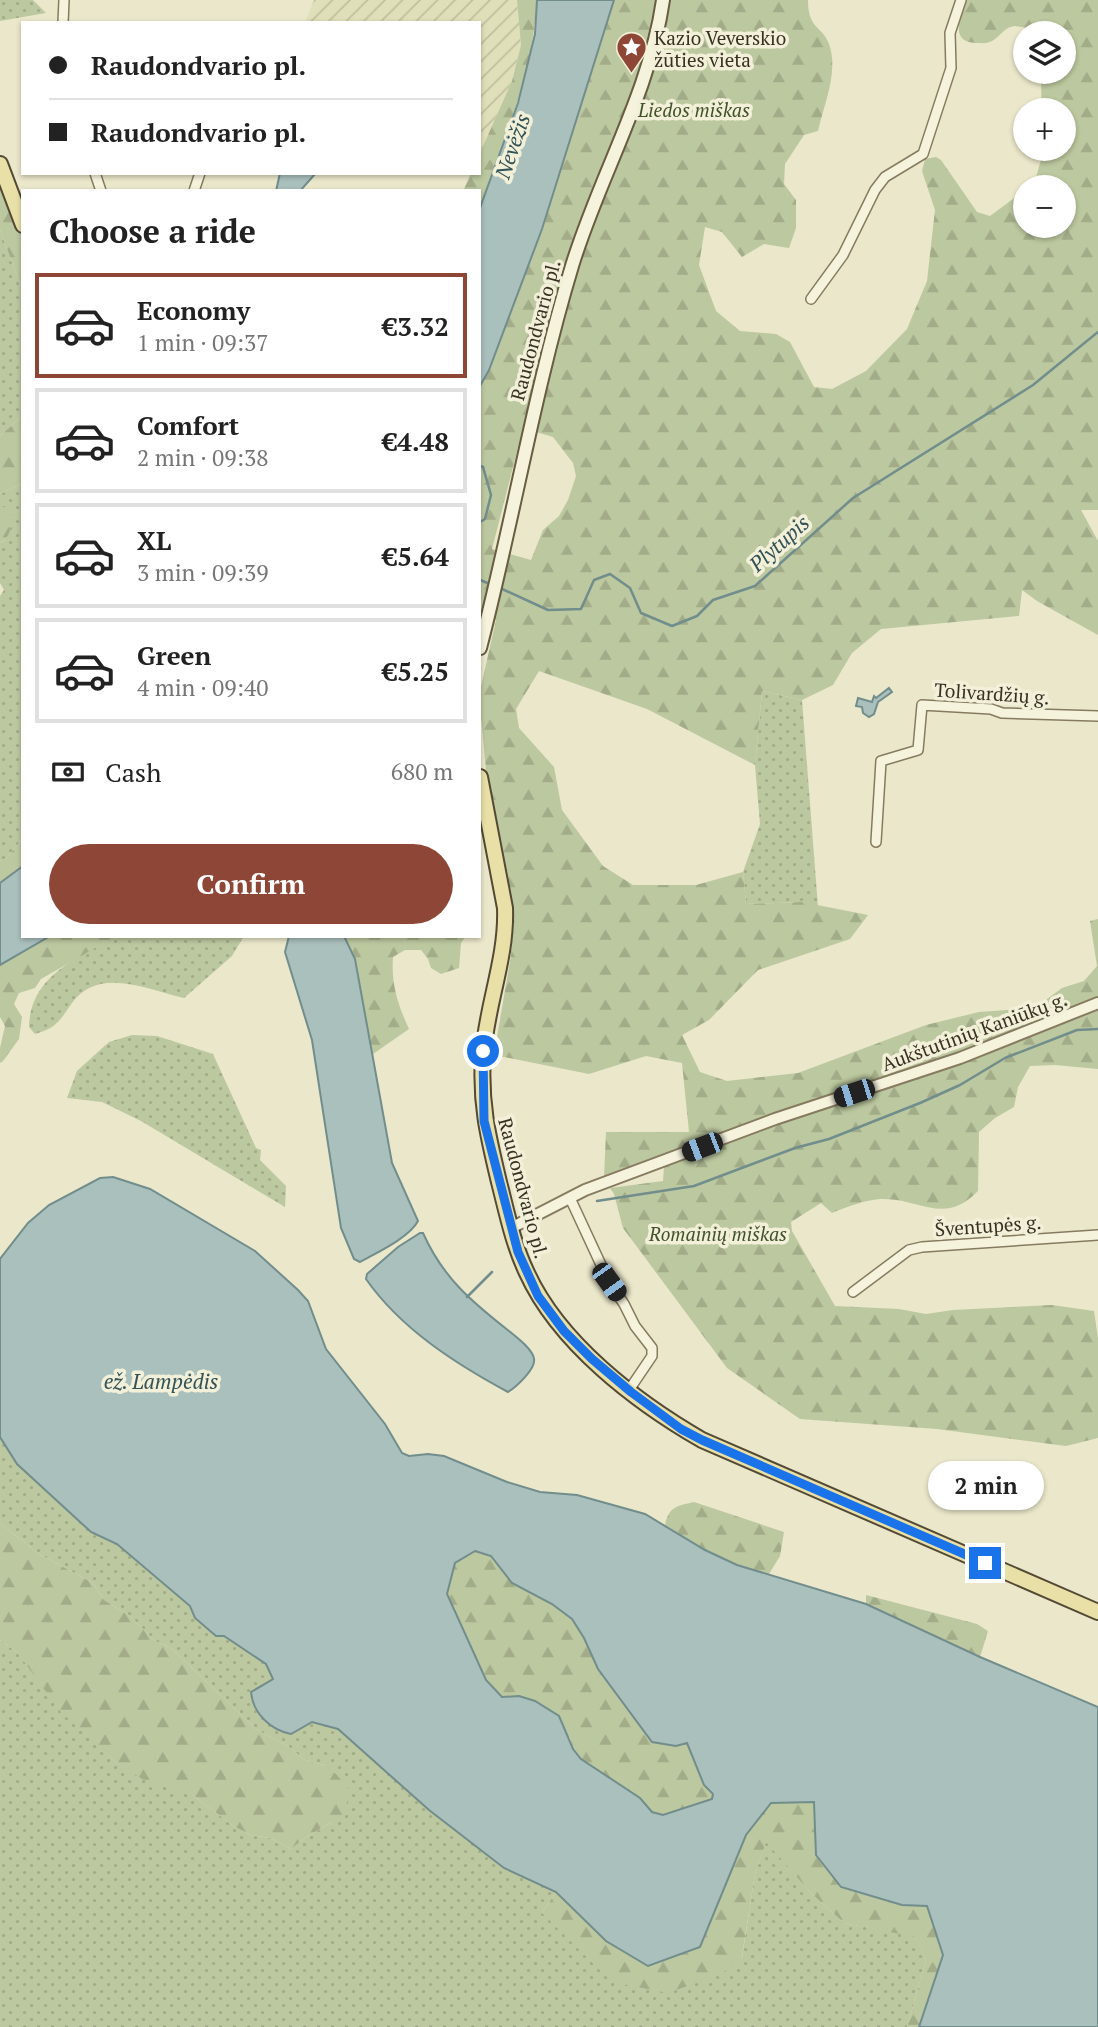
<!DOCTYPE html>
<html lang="en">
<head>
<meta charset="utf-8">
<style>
  :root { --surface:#fff; --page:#f2f2f2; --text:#222; --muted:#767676; --line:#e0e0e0; --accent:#8e4637 }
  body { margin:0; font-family:"PT Serif",serif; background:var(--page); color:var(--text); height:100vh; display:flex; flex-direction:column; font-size:26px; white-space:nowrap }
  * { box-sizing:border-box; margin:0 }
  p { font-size:23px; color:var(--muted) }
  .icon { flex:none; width:38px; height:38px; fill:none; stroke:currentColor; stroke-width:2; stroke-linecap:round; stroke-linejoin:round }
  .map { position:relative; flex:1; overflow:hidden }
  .sheet { position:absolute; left:21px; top:189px; width:460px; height:749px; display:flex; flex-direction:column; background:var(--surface); border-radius:0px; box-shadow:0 2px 5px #0004 }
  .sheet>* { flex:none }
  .top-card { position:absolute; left:21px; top:21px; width:460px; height:154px; border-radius:0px; box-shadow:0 2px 5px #0004; display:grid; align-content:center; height:154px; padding:0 28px; background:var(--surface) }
  .controls { position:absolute; left:1013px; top:21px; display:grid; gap:14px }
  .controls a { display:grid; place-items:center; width:63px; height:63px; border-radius:50%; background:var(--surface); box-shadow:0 2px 5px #0004; font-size:35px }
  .end { position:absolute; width:32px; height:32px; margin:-16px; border:9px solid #1a73e8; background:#fff; box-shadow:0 0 0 4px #fff }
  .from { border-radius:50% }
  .bubble { position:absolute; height:49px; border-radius:24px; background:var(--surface); box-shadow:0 2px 5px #0004; font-size:23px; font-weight:700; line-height:49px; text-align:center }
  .car { position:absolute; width:21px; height:42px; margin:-21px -10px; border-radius:9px; box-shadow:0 0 5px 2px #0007; background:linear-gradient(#222 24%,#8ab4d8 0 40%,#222 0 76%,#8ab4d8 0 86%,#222 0) }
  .top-card b { display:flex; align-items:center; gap:24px; height:66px; font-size:26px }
  .top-card b+b { border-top:2px solid var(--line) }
  .top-card i { width:18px; height:18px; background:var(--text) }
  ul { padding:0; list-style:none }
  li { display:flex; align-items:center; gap:21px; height:105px; margin:0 14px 10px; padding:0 14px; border:4px solid var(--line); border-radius:0px }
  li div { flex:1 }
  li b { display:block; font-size:26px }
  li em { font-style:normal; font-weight:700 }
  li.active { border-color:var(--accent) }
  li>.icon { width:63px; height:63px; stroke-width:1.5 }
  h2 { padding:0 28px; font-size:32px; line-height:84px }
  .pay { display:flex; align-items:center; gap:18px; height:77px; padding:0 28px; font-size:26px }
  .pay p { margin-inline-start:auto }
  .primary-button { display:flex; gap:14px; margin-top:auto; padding:14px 28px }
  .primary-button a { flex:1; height:80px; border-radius:42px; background:var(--accent); color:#fff; font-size:28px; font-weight:700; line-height:80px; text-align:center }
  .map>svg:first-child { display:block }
  .farmland { fill:url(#farmland-furrows) }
  .grass { fill:url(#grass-dots) }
  .forest { fill:url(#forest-firs); fill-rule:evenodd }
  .water { fill:#aac0bd; stroke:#718d8c; stroke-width:2; fill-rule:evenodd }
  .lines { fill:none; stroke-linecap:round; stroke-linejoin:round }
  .stream { stroke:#718d8c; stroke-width:2.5 }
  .minor-casing { stroke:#867b60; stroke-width:12 }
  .tertiary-casing { stroke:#867b60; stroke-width:14 }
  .secondary-casing { stroke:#685c43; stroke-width:16 }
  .primary-casing { stroke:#544934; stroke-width:18 }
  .minor { stroke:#f6f3dd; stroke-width:9 }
  .tertiary { stroke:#f6f3dd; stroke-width:10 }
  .secondary { stroke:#f6f3dd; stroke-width:12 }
  .primary { stroke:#e9e0a7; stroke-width:14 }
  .route { stroke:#1a73e8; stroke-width:9 }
  .labels { text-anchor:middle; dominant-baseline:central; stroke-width:7; stroke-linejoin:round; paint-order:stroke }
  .poi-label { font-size:19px; fill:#383122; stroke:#f3f0d9; text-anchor:start }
  .park-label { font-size:19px; font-style:italic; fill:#41522b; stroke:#f3f0d9 }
  .street-label { font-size:19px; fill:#383122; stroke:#f3f0d9 }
  .water-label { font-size:21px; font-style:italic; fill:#335256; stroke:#f3f0d9 }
</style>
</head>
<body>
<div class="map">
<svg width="1098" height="2027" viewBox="0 0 1098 2027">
  <defs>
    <pattern id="farmland-furrows" width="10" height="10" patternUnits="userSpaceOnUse" patternTransform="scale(1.75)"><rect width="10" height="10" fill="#dfdfb9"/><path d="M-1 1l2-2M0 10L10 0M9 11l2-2" fill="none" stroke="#c0c09f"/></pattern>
    <pattern id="grass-dots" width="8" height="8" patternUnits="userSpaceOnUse" patternTransform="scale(1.75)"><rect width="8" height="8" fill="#bcc89f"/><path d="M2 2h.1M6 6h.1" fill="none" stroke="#a2ac89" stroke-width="1.8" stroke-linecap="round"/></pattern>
    <pattern id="forest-firs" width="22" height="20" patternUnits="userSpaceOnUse" patternTransform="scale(1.75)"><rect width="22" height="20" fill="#bcc89f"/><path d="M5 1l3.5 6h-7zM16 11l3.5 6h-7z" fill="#a2ac89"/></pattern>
  </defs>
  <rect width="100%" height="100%" fill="#eae7ca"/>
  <path class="farmland" d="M314,0H517L521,45L512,81L480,153V23H305Z"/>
  <path class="grass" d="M0,0H33L46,13L0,21Z
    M0,230L23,292V415L0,436Z
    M23,483V838L7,858L0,861V596L4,590L0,583V543L5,540L6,508L0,507V494Z
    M762,691L802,700L818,907L802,902L746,904L743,872L760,824L755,765Z
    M116,936H244L232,956L184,998C147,989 98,966 72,1003C60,1020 57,1028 35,1034L29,1027C30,976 77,958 116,936Z
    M132,1035L157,1036L213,1054L256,1148L261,1150L260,1160L286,1186L285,1207L141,1121L102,1102L67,1098L77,1071L109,1042Z
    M0,1437L17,1464L91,1532L117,1544L190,1606L195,1618L215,1636H224L266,1664L273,1679L251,1692L252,1700L257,1711L321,1722L338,1728L429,1810L504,1868L556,1892L542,1913L742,1957L755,1874L766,1841L811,1893L844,1923L915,1936L926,1960L907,2027H0V1640L18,1653L36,1677L90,1737L116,1762L194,1796L235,1827L251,1835L270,1838L291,1849L305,1838L332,1822L326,1766L303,1759L288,1746L257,1730L171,1648L155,1641L131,1617L104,1600L93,1583L39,1554L0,1523Z"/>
  <path class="forest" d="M517,0H537C533,73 504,140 480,208V191H463L471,173H480V153L512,81L521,45Z
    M614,0H808C808,30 822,25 829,44C839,71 824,104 818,131L804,135L785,164L784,184L796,200V228L789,248L764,244L742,257L722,232L705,227L699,265L716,311L740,331L776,334L790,342L814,387L832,389L866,371L907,329L927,281L935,210L922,171L925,159L936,157L941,160L977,212L990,216L1025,190L1026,226H1064V187H1029L1035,181L1044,149H1064V110H1042L1041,83L1043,72H1064V33L1015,26C1004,27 1001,36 992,41C987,44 982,43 976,43C949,42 960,17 967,0H1098V510H1081L1098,541V635L1037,601L1022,590L1019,616L881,629L852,653L833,685L802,700L762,691L755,765L647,709L539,671L516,709L519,728L554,767L562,810L603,866L633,885H696L743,872L746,904L802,902L868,915L850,939L758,970L709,1020L682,1035L700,1072L727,1081L798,1073L926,1025L979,1012L1035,1008L1062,988L1084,981L1097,966L1090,921L1098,919V996L981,1044L830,1094L695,1146L604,1178L606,1132H689L682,1063L646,1056L589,1074L494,1055L511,955L512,931L510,895L487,781L480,707V691L496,620L480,613V386L489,370L542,229ZM523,428L553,437L573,463L576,476L568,500L559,516L543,530L531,560L492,549Z
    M0,179L23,240V292L0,230Z
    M23,415V483L0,494V436Z
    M0,507L6,508L12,512C11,524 12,537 0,543Z
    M23,838V866L0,883V861L7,858Z
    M50,936H116L41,979L35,988L19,993L14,1004L22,1017L19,1039L3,1061L0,1063V1048L5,1026L0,1017V965Z
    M344,936H466L461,943L459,968L441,974L431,968L428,959L421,950H405L393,957C391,985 398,1005 409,1029L373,1054L355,959Z
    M1098,1006V1069L1055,1065L1030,1066L1018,1087L1014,1107L995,1118L979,1132L978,1191C943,1227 920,1197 880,1199C865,1200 846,1207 832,1213L821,1203L791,1222L792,1231L835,1306L899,1309L926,1314L953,1310L1052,1305L1094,1311L1098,1338V1438L1066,1446L937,1429L800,1419L727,1368L623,1228L614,1194L610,1188L663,1181L664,1167Z
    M694,1502L784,1532L780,1556L769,1574L737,1565L705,1550L665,1525C669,1507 676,1506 694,1502Z
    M0,1523L39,1554L93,1583L104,1600L131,1617L155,1641L171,1648L257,1730L288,1746L303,1759L326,1766L337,1775L349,1790L345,1814L305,1838L291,1849L270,1838L251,1835L235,1827L194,1796L142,1779L116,1762L60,1711L18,1653L0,1640Z
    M475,1550L491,1556L512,1583L552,1604L572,1619L584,1638L598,1669L652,1742L676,1746L687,1743L704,1785L713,1795L712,1799L663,1815L652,1812L640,1798L581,1759L573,1749L570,1738L519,1696L503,1697L486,1680L447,1594L455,1563Z
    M866,1595L977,1624L988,1631L980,1657L866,1604Z
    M814,1802L816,1855L902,1905L927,1906L943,1955L919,2027H907L926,1960L915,1937L844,1923L811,1893L766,1842L755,1874L742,1956L723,1973L668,1993L612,1982L542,1913L556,1892L606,1941L699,1947L746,1835L771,1803Z"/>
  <path class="water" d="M537,0H614L542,229L489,370L480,386V208L518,103L535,34Z
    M280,173H316L300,191H276Z
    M889,688L892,692L878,702L874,714L869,717L863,713L862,707L856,706L858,698L872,702L874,696L876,698Z
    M23,866V936H50L0,965V883Z
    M289,936H344L355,959L392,1163L418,1221C409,1238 376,1253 360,1262L354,1259L341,1228L312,1040L285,952Z
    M113,1177L150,1189L255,1251L298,1290L308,1301L326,1349L385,1424L402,1453L409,1456L428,1454L444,1456L507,1482L540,1492L577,1495L645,1514L705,1550L737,1565L866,1604L980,1657L1098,1707V2027H919L943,1955L927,1906L902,1905L841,1887L816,1855L814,1802L771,1803L746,1835L700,1947L648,1966L606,1941L556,1892L504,1868L429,1810L338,1729L312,1722L291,1734C271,1730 253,1714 251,1692L273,1679L266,1664L224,1636H216L195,1618L190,1606L117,1544L91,1532L17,1464L0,1437V1259L28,1223L49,1205L100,1178ZM475,1551L491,1556L512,1583L552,1604L572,1619L584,1638L598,1669L652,1742L676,1746L687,1743L704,1785L713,1794L712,1799L663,1815L652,1812L640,1798L581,1759L573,1749L559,1716L535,1701L519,1696L502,1697L486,1680L447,1594L455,1563Z
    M420,1233H423C443,1278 472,1302 509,1331C516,1337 533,1349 534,1359C536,1369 516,1387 508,1392C456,1364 401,1329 366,1279L367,1274L398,1247Z"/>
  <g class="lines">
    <path class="stream" d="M480,466L483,467L491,495L485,519L480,522
      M480,580L490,584
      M500,588L548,610L581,609L594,580L610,574L630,588L641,613L672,626L697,616L713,600L755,586L853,498L1033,385L1098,332
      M597,1201L694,1186L795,1148L829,1139L920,1103L960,1085L1005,1058L1077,1030L1098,1029
      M467,1297L492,1272"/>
    <defs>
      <path id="minor" d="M63,23L64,0
        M95,173L101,191
        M194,191L200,173
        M811,299L843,255L875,190L885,177L923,154L951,68L950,33L961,0
        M876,842L881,761L918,750L922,705L991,709L1002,713L1098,716
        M570,1198L609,1282L624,1304L635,1326L652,1348V1356L629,1390
        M853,1292L909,1250L922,1247L1098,1235"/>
      <path id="tertiary" d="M511,1228L585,1190L775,1119L960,1058L1098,1003"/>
      <path id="secondary" d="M480,648C513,521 534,392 572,266C599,177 650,92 663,0"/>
      <path id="primary" d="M0,164L23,225
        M480,777L505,908C507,959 486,1006 483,1056C480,1104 488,1136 499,1182C507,1213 513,1244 527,1273C559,1343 636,1402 702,1440L1098,1612"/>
    </defs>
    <use href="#minor" class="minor-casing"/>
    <use href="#tertiary" class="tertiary-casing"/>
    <use href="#secondary" class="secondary-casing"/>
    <use href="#primary" class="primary-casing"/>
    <use href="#minor" class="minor"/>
    <use href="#tertiary" class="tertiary"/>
    <use href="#secondary" class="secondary"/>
    <use href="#primary" class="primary"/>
  </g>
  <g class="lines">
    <path class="route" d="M483,1051L484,1121L518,1252L538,1296L564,1331L592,1359L631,1392L681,1429L702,1440L985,1563"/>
  </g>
  <defs>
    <symbol id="sight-pin" viewBox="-11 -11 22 30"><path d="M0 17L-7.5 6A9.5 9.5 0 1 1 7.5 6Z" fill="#8e4637" stroke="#f3f0d9"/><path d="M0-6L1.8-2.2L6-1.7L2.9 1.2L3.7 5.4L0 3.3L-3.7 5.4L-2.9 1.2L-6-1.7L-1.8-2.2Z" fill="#fff"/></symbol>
  </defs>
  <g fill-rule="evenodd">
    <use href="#sight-pin" x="614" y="30" width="35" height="47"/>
  </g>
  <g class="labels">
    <g class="poi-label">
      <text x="654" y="37">Kazio Veverskio<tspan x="654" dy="22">žūties vieta</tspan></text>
    </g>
    <g class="park-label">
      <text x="694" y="109">Liedos miškas</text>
      <text x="718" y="1233">Romainių miškas</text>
    </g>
    <g class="street-label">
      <text transform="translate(535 330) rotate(-75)">Raudondvario pl.</text>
      <text transform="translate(992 693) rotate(4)">Tolivardžių g.</text>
      <text transform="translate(974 1031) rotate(-20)">Aukštutinių Kaniūkų g.</text>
      <text transform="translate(524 1188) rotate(75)">Raudondvario pl.</text>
      <text transform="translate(988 1225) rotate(-4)">Šventupės g.</text>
    </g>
    <g class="water-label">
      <text transform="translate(512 146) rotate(-71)">Nevėžis</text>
      <text transform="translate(779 543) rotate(-42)">Plytupis</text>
      <text x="161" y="1381">ež. Lampėdis</text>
    </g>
  </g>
</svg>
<div class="controls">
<a><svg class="icon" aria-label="layers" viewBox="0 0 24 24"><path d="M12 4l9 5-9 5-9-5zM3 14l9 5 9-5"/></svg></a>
<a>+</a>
<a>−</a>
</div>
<i class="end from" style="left:483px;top:1051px"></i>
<i class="end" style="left:985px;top:1563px"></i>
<div class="bubble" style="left:928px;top:1461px;width:116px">2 min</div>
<i class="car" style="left:854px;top:1093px;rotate:252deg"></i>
<i class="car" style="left:702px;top:1147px;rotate:249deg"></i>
<i class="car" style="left:609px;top:1282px;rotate:144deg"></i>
<div class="top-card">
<b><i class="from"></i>Raudondvario pl.</b>
<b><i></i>Raudondvario pl.</b>
</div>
<section class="sheet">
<h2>Choose a ride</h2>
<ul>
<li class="active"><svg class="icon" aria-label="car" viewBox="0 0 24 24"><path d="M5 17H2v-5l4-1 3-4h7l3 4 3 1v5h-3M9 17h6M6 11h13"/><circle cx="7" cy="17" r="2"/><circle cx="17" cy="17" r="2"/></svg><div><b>Economy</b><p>1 min · 09:37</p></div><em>€3.32</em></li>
<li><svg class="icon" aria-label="car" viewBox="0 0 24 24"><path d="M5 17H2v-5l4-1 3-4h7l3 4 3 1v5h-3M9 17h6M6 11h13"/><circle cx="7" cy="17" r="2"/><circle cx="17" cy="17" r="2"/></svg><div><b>Comfort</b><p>2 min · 09:38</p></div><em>€4.48</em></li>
<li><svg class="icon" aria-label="car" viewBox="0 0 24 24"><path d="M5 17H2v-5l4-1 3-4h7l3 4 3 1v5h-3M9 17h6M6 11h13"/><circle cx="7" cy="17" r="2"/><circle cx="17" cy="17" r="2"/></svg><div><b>XL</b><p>3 min · 09:39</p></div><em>€5.64</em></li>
<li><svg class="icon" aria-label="car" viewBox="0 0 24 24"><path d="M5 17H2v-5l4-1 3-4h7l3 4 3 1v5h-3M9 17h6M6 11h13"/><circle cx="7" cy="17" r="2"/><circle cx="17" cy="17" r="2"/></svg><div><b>Green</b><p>4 min · 09:40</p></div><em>€5.25</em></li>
</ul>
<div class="pay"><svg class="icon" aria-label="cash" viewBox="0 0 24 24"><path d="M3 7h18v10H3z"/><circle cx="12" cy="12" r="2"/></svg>Cash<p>680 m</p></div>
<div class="primary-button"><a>Confirm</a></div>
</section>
</div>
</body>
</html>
